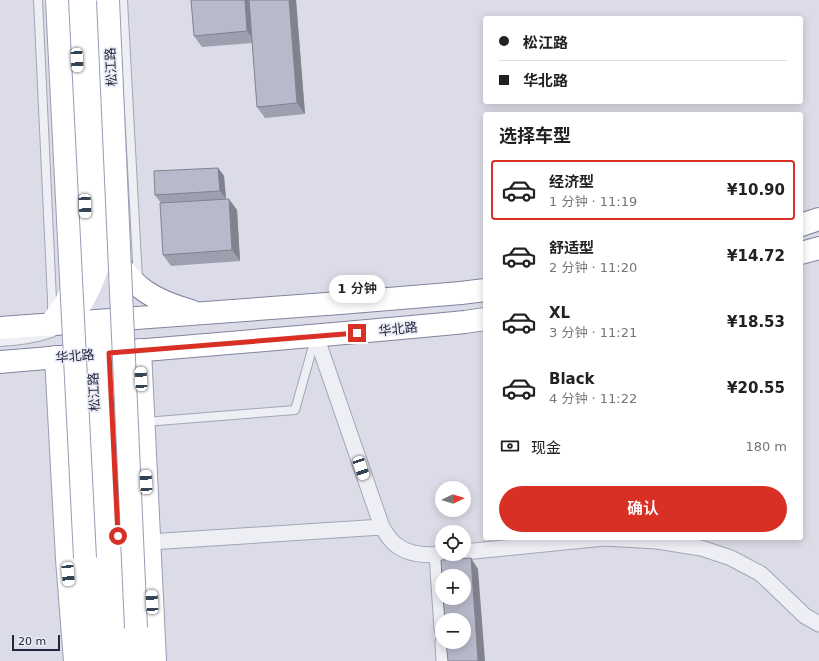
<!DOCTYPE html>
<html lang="zh">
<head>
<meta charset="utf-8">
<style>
  :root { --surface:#fff; --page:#f6f6f6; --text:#222; --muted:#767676; --line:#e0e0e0; --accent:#d93025 }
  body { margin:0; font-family:"DejaVu Sans","Noto Sans SC",sans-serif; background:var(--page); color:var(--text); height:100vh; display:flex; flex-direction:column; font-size:15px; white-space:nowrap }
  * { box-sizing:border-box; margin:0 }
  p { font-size:13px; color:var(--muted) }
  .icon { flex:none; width:22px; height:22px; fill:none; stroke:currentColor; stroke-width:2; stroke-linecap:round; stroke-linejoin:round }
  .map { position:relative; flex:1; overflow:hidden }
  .panel { position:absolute; left:483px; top:112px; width:320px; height:428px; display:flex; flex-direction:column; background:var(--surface); border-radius:4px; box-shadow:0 2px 10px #0003 }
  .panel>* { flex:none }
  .banner { position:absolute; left:483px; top:16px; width:320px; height:88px; border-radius:4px; box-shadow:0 2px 10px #0003; display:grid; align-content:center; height:88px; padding:0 16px; background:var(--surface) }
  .needle { width:26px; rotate:85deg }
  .tools { position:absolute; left:435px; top:481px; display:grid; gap:8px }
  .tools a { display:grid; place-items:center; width:36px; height:36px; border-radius:50%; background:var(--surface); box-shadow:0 2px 10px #0003; font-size:20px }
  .scale { position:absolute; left:12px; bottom:10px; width:48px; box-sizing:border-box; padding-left:4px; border:2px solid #24263f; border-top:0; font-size:11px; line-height:14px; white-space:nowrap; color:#24263f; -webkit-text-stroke:3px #eaecf5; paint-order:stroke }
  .end { position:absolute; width:18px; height:18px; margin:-9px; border:5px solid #d93025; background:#fff; box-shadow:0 0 0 2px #fff }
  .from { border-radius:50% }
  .bubble { position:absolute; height:28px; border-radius:14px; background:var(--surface); box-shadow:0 2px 10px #0003; font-size:13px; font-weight:600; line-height:28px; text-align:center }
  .car { position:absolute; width:12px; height:24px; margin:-12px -6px; border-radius:5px; box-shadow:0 0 3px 1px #0007; background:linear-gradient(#fff 24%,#345 0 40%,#fff 0 76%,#345 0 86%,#fff 0) }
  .banner b { display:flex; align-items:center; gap:14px; height:38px; font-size:15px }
  .banner b+b { border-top:1px solid var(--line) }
  .banner i { width:10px; height:10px; background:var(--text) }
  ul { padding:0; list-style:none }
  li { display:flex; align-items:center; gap:12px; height:60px; margin:0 8px 6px; padding:0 8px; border:2px solid transparent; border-radius:4px }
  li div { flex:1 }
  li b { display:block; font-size:15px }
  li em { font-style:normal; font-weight:600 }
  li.on { border-color:var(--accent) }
  li>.icon { width:36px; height:36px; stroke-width:1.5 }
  h2 { padding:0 16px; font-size:18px; line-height:48px }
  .pay { display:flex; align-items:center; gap:10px; height:44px; padding:0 16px; font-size:15px }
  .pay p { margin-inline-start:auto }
  .action { display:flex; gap:8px; margin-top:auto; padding:8px 16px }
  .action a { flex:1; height:46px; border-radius:24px; background:var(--accent); color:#fff; font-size:16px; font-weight:600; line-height:46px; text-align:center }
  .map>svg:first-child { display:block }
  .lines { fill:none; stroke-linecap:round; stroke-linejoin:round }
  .lane-casing { stroke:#a4a5b5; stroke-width:10 }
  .street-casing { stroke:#a4a5b5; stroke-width:17 }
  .primary-casing { stroke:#999cb4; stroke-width:24 }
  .highway-casing { stroke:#8184a0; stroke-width:24 }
  .lane { stroke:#eeeff5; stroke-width:8 }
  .street { stroke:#eeeff5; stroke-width:15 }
  .secondary { stroke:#fff; stroke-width:22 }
  .primary { stroke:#fff; stroke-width:22 }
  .highway { stroke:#fff; stroke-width:22 }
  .primary-bridge-casing { stroke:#999cb4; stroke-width:24; stroke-linecap:butt }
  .primary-bridge { stroke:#fff; stroke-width:22 }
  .wall { fill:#9ea0af }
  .shaded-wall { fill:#81828e }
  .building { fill:#b8bacb; stroke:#81828e }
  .route { stroke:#d93025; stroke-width:5 }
  .labels { text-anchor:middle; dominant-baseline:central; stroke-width:3.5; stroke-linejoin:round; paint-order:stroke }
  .street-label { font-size:13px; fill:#24263f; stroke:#eaecf5 }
</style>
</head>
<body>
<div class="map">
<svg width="819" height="661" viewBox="0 0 819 661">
  <rect width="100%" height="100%" fill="#dbdce7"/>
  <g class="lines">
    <defs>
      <path id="lane" d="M38,0L52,300V313
        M123,0L138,280
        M0,342C18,341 35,339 52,333
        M145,422L295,410L315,339"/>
      <path id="street" d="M316,336L382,527C385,531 387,536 391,540C404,555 424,556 442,554
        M149,542L382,527
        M464,552L604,538L657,541L701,548L731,558L761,574L805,616L819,624
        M437,554L442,629
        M443,642L444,661"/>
      <path id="primary" d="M140,350L155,661
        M56,357L67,559L75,661
        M111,395L138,417
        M85,558L92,661
        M136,628L137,661"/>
      <path id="highway" d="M801,225L819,219
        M103,229C106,237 108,245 112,252C132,288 153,300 191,311
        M801,253L819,248
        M0,328L340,303L461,293L485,290
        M0,362C155,349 310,337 465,322L485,319
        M66,368L94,396"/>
    </defs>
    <use href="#lane" class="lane-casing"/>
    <use href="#street" class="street-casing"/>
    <use href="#primary" class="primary-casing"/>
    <use href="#highway" class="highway-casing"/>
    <use href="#lane" class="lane"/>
    <use href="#street" class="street"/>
    <path class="secondary" d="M71,319C84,301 95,280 100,257C101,248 102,238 103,229L91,0
      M97,321L109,353L124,661
      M50,325L65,304L76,281L83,258L86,230L74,0
      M94,337L92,354L107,661"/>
    <use href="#primary" class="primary"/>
    <use href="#highway" class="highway"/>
    <defs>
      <path id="primary-bridge" d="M57,0L85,558
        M108,0L136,628"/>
    </defs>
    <use href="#primary-bridge" class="primary-bridge-casing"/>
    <use href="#primary-bridge" class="primary-bridge"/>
  </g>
  <path class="wall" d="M191,0H296L305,114L265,118L257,107L252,43L202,47L194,36Z
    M218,168L224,176L226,199L237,210L240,261L171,266L163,255L161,203L155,195Z"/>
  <path class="shaded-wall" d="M245,0H252L255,42L247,31Z
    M289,0H296L305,114L297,103Z
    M218,168L224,176L226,199L220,191Z
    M229,199L237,210L240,261L232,250Z
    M471,558L478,569L485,661H478Z"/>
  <path class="building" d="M191,0H245L247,31L194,36Z
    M249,0H289L297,103L257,107Z
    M218,168L220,191L155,195L154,171Z
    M229,199L232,250L163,255L160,203Z
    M471,558L478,661H448L446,642H464V620H445L443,598H464V576H442V578L441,560Z"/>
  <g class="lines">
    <path class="route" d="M118,536L109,353L357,333"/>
  </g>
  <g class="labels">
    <g class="street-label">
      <text transform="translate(111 67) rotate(-93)">松江路</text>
      <text transform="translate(398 329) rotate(-6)">华北路</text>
      <text transform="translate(75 356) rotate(-5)">华北路</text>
      <text transform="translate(94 392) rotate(-93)">松江路</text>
    </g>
  </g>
</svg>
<div class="tools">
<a><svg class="needle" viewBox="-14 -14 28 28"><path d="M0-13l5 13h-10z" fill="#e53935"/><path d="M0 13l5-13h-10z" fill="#767676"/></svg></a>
<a><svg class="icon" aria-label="locate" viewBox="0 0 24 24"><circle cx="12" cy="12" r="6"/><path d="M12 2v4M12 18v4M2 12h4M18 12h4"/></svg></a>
<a>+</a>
<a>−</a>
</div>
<div class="scale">20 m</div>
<i class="end from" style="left:118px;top:536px"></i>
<i class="end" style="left:357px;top:333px"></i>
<div class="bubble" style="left:329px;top:275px;width:56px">1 分钟</div>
<i class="car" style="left:77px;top:60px;rotate:177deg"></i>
<i class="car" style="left:85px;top:206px;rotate:178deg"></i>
<i class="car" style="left:141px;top:379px;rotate:357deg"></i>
<i class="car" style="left:361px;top:468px;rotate:161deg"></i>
<i class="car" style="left:146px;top:482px;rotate:357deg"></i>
<i class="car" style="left:68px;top:574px;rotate:175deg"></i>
<i class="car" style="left:152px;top:602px;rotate:357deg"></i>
<div class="banner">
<b><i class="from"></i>松江路</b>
<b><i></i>华北路</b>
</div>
<section class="panel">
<h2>选择车型</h2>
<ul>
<li class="on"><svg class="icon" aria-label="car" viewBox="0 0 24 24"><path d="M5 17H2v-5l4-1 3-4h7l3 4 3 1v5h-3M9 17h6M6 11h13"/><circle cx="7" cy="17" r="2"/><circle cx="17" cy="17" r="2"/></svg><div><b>经济型</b><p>1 分钟 · 11:19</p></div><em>¥10.90</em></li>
<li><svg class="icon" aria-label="car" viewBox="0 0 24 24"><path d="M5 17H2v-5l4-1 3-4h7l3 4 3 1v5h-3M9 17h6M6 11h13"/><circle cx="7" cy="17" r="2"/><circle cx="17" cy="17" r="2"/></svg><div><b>舒适型</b><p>2 分钟 · 11:20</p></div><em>¥14.72</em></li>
<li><svg class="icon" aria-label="car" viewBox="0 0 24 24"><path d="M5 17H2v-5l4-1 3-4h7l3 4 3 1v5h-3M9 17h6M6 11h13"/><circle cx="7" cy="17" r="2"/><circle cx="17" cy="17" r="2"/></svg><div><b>XL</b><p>3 分钟 · 11:21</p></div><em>¥18.53</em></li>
<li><svg class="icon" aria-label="car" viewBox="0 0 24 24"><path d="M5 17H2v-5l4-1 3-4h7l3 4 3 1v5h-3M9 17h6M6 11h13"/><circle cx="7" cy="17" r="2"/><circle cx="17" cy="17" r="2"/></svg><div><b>Black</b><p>4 分钟 · 11:22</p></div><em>¥20.55</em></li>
</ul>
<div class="pay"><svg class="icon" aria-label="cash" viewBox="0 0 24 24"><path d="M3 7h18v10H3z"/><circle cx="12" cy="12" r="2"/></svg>现金<p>180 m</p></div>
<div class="action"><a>确认</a></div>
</section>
</div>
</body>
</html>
